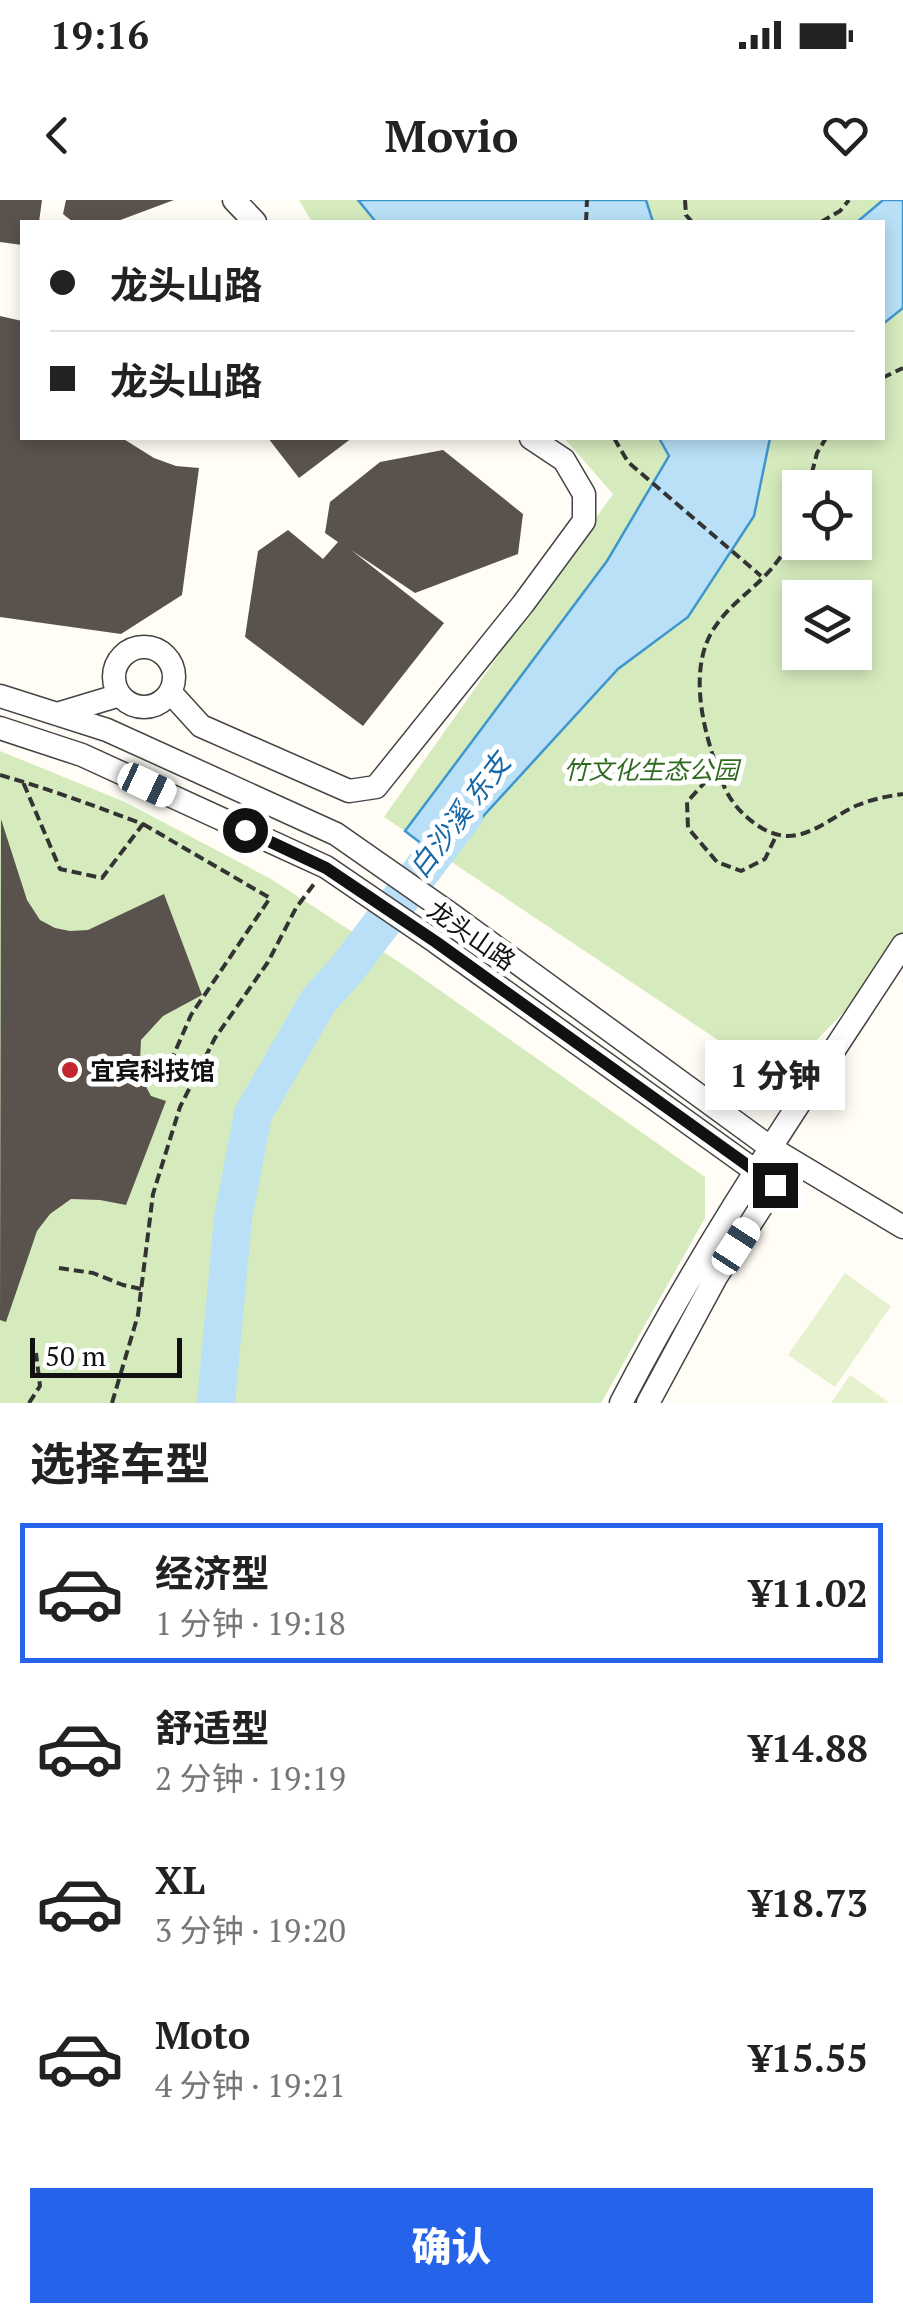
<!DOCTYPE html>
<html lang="zh">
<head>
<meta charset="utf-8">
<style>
  :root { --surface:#fff; --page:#f6f6f6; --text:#222; --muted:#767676; --line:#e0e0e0; --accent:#2563eb }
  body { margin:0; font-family:"PT Serif","Noto Sans SC",serif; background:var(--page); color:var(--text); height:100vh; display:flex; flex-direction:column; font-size:38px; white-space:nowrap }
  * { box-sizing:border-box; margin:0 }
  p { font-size:32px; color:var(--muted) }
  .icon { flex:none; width:55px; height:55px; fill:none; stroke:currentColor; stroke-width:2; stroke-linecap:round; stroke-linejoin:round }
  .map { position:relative; height:1203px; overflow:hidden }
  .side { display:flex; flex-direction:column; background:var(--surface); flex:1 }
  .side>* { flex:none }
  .top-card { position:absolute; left:20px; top:20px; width:865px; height:220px; border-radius:0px; box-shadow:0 5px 15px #0003; display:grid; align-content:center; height:220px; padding:0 30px; background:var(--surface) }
  .fabs { position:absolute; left:782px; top:270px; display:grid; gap:20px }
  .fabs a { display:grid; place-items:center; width:90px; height:90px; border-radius:0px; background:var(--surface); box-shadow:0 5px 15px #0003; font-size:50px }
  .scale { position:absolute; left:30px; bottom:25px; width:152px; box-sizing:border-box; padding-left:10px; border:5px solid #111; border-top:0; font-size:28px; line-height:35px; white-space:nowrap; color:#111; -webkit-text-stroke:8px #fff; paint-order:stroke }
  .end { position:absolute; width:45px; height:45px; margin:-22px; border:12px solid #111; background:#fff; box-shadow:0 0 0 5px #fff }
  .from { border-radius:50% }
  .bubble { position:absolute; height:70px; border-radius:0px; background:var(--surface); box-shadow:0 5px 15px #0003; font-size:32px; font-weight:800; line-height:70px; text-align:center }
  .car { position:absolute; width:30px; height:60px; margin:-30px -15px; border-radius:12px; box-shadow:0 0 8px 2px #0007; background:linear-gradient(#fff 24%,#345 0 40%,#fff 0 76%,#345 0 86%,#fff 0) }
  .top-card b { display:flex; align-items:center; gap:35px; height:95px; font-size:38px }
  .top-card b+b { border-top:2px solid var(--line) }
  .top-card i { width:25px; height:25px; background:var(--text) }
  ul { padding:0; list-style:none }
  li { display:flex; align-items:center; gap:30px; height:140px; margin:0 20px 15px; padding:0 10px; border:5px solid transparent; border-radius:0px }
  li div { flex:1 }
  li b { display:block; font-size:38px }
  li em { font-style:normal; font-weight:800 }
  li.selected { border-color:var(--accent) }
  li>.icon { width:90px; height:90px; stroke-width:1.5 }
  h2 { padding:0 30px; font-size:45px; line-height:120px }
  .button { display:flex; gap:20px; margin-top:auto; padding:20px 30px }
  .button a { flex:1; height:115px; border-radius:0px; background:var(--accent); color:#fff; font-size:40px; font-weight:800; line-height:115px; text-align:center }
  .status { display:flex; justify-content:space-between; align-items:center; height:70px; padding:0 50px; background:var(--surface); direction:ltr }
  .status svg { height:28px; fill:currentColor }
  header { display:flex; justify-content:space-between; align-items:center; height:130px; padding:0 30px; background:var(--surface); font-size:45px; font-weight:800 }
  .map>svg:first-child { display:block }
  .green { fill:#d5ebbd; fill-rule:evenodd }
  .pitch { fill:#e6f2cf }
  .water { fill:#b9e0f7; stroke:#3f96cf; stroke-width:2.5 }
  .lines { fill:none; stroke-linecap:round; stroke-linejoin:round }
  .river { stroke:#b9e0f7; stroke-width:38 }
  .building { fill:#5a524d }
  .minor-casing { stroke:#444; stroke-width:25 }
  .path { stroke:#333; stroke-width:4; stroke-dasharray:10 5; stroke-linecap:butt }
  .minor { stroke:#fff; stroke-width:22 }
  .route { stroke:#111; stroke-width:12 }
  .poi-dot { fill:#c4262e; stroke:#fff; stroke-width:4 }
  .labels { text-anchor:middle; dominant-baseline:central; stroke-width:10; stroke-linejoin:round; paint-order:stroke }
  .park-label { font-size:25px; font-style:italic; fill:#2f6b1f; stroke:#fff }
  .street-label { font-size:25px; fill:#111; stroke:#fff }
  .poi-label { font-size:25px; font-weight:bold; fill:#111; stroke:#fff; text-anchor:start }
  .water-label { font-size:28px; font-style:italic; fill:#1768a6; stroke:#fff }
</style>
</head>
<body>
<div class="status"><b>19:16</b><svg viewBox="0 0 49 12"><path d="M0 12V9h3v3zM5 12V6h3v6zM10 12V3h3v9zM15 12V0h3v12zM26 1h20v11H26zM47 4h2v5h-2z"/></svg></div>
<header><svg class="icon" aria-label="back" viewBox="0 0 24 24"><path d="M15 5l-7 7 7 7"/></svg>Movio<svg class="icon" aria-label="heart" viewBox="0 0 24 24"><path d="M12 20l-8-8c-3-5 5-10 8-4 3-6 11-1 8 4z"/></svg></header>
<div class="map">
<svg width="903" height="1203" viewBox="0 0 903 1203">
  <rect width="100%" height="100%" fill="#fffdf5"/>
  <path class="green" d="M299,0H903V751L778,880L384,617L613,294L564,238H882V22H312ZM800,288H855V342H800ZM800,398H855V452H800Z
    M0,551L125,602L271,679L411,770L705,977V1018L601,1203H0Z"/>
  <path class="pitch" d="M845,1073L891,1106L835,1187L788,1155Z
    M850,1175L890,1203H831Z"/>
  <path class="water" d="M358,0H646L653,22H376Z
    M883,0H903V108L883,124L882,22H857Z
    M659,238H770L754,316L688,417L618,469L443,660L405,631L607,361L669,256Z"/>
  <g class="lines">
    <path class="river" d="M216,1203L233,1018L253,914L319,800L347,769L464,615"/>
  </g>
  <path class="building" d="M0,0H42L39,22H22V45L0,42Z
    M66,0H174L115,22H73L63,14Z
    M0,116L22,121V238H122L154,258L176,266L199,268L182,395L121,434L0,417Z
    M268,238H352L299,278Z
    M443,250L523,314L518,354L415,393L351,350L444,423L363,526L245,437L258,351L288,330L323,359L338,342L325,333L330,302L380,262Z
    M1,619L27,700L40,720L55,728L70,731L88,730L164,694L202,795L163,816L141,840L140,861L142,879L151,896L166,901L126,1005L100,1000L71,999L50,1014L37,1031L6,1122L0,1120Z"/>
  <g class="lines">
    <defs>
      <path id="minor" d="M234,0L255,22
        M114 477a30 30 0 1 1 60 0a30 30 0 1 1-60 0Z
        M170,492L201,526L349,591L376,587L523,404L584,321V294L564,260L531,238
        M0,496L107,530L336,634L452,715L771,948L903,1027
        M57,514L120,495
        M0,528L82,555L326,667L436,742L775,985
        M621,1203C703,1044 805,895 903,745
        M648,1203L716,1077L783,973"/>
    </defs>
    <use href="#minor" class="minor-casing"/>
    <path class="path" d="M685,0L686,15L692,22
      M586,22L587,0
      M821,22L840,11L849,0
      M882,178L903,168
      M614,238L628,262L761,376
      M808,288L817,253L826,238
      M800,316C794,333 787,349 776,363C759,386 733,401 717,424C684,468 705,539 724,586C733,609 762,636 788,636C813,636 836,614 858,605C873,599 888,596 903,594
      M717,569L687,602L688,628L717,662L741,671L765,659L777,634
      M0,575C49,589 95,606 143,624L102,678L60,669L23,582
      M143,624L270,698L191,815L171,861
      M59,1068L93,1073L123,1085L141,1089
      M29,1203L40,1186L36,1153
      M112,1203L138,1115L153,994L180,907L215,838L268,762L296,708L314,684"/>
    <use href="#minor" class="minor"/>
  </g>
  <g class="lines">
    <path class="route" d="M245,630L326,668L436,742L775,985"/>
  </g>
  <circle class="poi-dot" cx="70" cy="870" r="10"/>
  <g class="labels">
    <g class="park-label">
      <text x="651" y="569">竹文化生态公园</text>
    </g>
    <g class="street-label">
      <text transform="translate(472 735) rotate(35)">龙头山路</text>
    </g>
    <g class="poi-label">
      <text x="90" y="870">宜宾科技馆</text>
    </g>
    <g class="water-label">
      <text transform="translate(459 615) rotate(-53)">白沙溪 东支</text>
    </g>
  </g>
</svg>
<div class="fabs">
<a><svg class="icon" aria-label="locate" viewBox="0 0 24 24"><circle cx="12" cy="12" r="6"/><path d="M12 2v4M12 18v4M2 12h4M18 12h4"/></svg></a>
<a><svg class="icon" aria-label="layers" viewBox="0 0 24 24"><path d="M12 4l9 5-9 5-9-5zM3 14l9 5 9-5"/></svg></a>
</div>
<div class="scale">50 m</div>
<i class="end from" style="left:245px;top:630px"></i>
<i class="end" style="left:775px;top:985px"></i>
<div class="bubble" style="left:705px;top:840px;width:140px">1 分钟</div>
<i class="car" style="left:147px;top:585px;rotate:115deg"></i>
<i class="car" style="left:736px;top:1046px;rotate:33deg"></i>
<div class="top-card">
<b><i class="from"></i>龙头山路</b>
<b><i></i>龙头山路</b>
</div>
</div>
<section class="side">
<h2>选择车型</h2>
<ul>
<li class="selected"><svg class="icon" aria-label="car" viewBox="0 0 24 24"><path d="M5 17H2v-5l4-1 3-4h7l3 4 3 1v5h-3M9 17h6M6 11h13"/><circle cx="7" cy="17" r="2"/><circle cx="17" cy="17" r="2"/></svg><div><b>经济型</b><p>1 分钟 · 19:18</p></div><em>¥11.02</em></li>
<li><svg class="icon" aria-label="car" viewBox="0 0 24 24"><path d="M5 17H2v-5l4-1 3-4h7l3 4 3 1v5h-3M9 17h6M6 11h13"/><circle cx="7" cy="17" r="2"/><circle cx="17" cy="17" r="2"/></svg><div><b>舒适型</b><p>2 分钟 · 19:19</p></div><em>¥14.88</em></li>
<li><svg class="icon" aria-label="car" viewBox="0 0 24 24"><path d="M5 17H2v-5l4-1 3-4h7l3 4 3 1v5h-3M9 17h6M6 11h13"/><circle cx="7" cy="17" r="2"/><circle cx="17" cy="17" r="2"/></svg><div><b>XL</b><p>3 分钟 · 19:20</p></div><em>¥18.73</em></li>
<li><svg class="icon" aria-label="car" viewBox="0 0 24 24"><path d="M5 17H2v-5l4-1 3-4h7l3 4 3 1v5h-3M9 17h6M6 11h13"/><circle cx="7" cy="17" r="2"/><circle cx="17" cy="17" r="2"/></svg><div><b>Moto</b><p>4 分钟 · 19:21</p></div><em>¥15.55</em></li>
</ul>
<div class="button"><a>确认</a></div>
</section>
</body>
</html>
